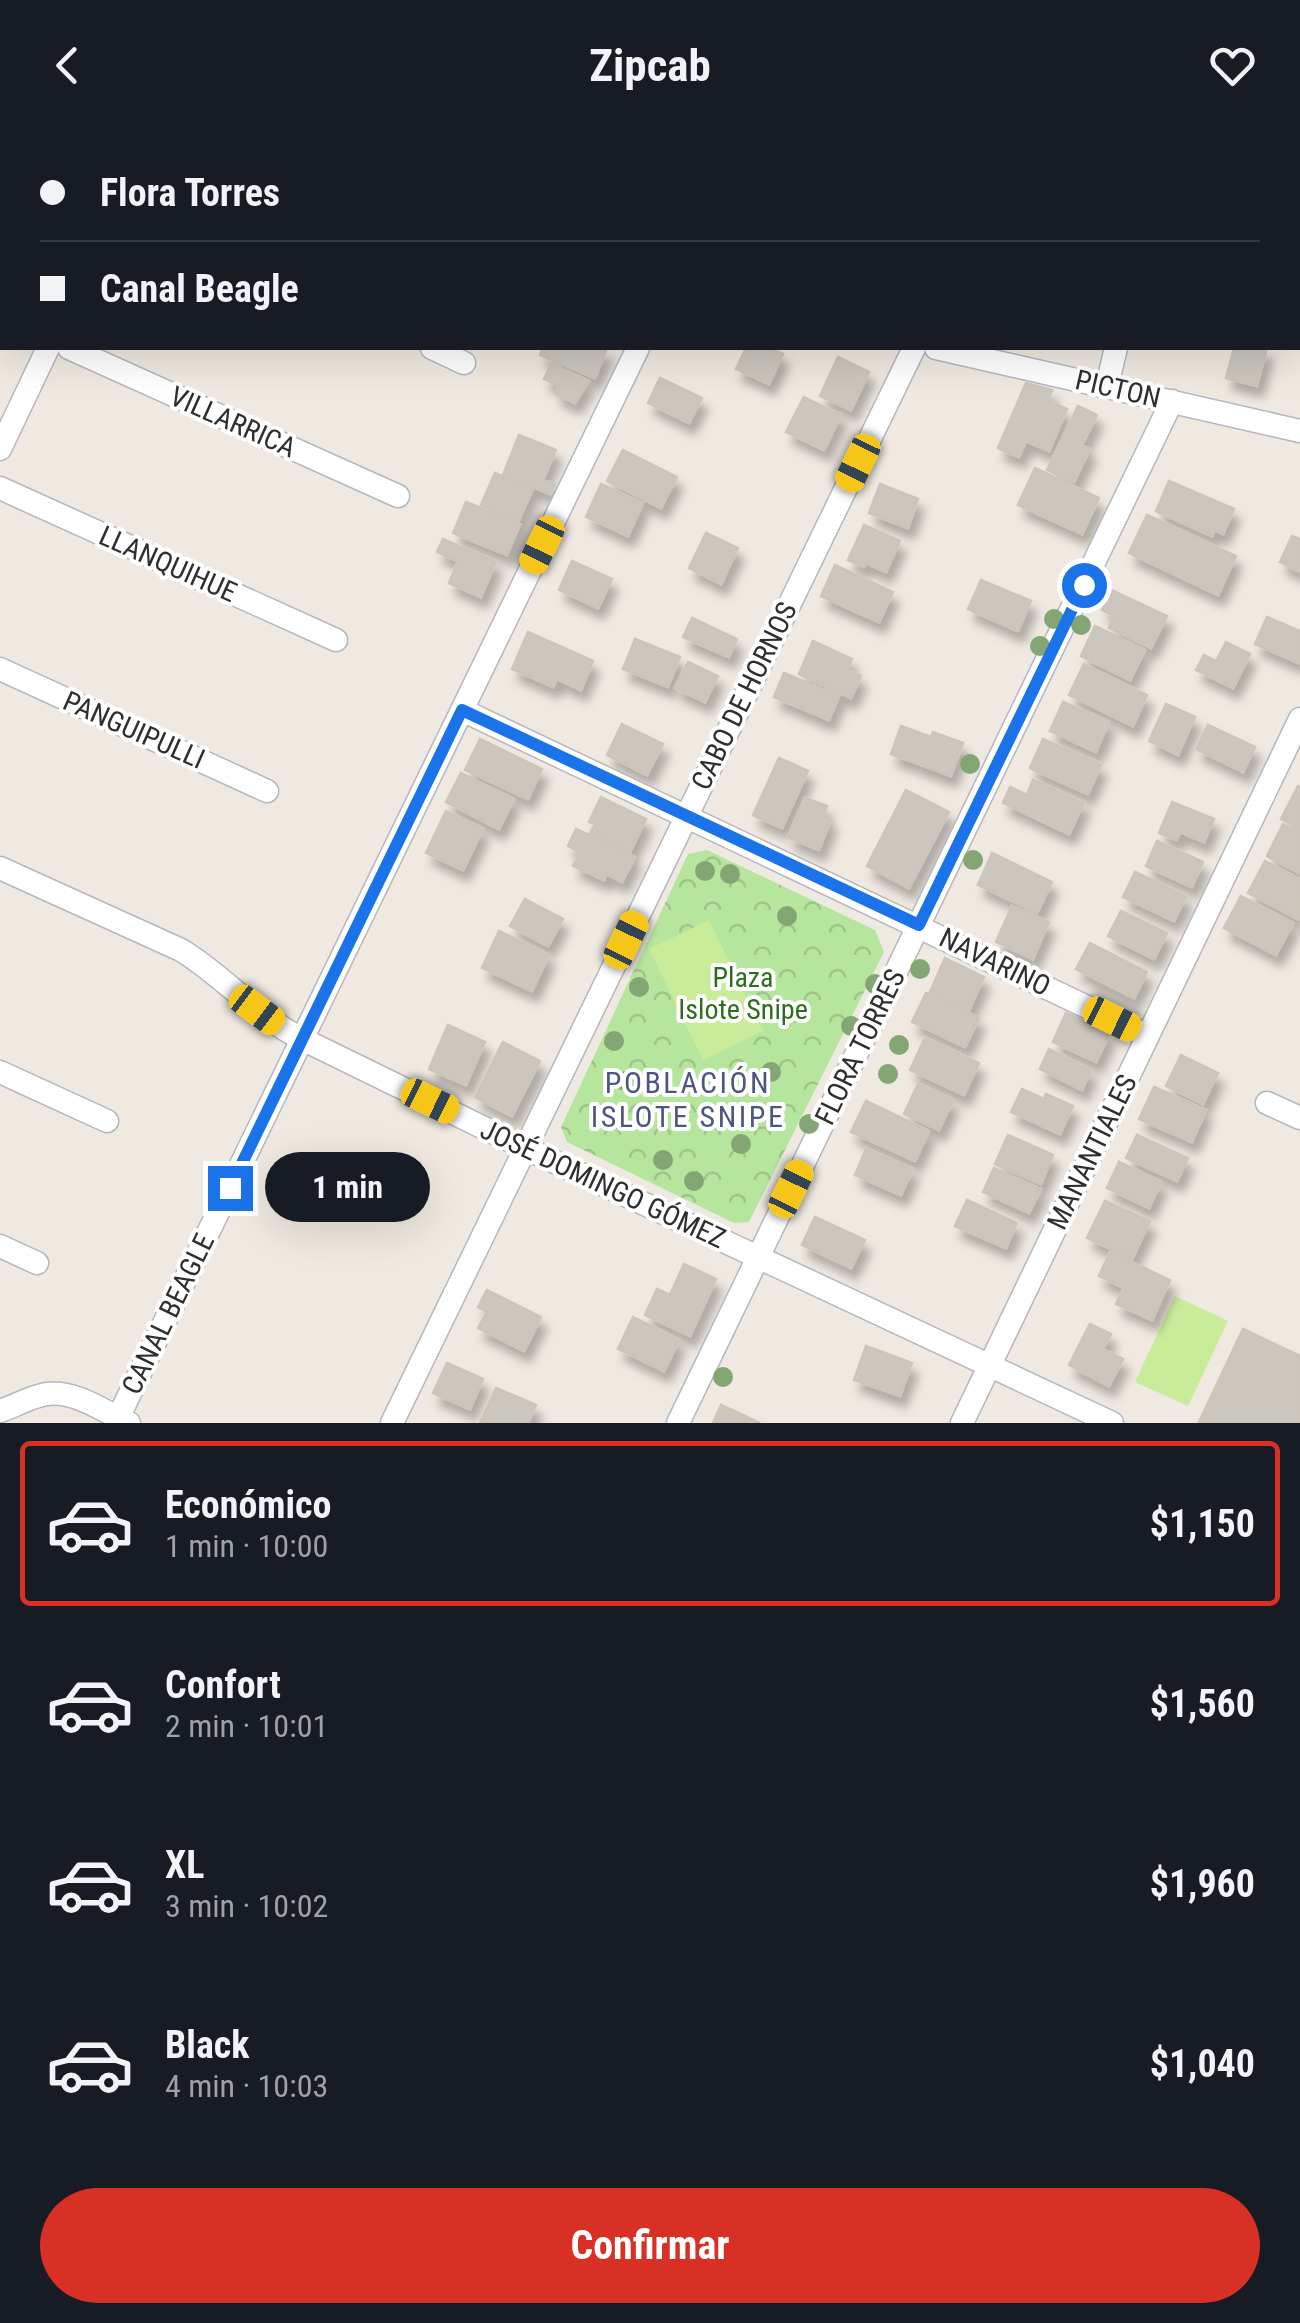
<!DOCTYPE html>
<html lang="es">
<head>
<meta charset="utf-8">
<style>
  :root { --surface:#171b24; --page:#242831; --text:#f1f3f6; --muted:#9ea1a6; --line:#363941; --accent:#d93025 }
  body { margin:0; font-family:"Roboto Condensed",sans-serif; background:var(--page); color:var(--text); height:100vh; display:flex; flex-direction:column; font-size:38px; white-space:nowrap }
  * { box-sizing:border-box; margin:0 }
  p { font-size:32px; color:var(--muted) }
  .icon { flex:none; width:55px; height:55px; fill:none; stroke:currentColor; stroke-width:2; stroke-linecap:round; stroke-linejoin:round }
  .map { position:relative; height:1293px; overflow:hidden }
  .drawer { display:flex; flex-direction:column; background:var(--surface); flex:1 }
  .drawer>* { flex:none }
  .banner { position:absolute; left:0px; top:0px; width:1300px; height:220px; box-shadow:0 10px 40px #0002; display:grid; align-content:center; height:220px; padding:0 40px; background:var(--surface) }
  .end { position:absolute; width:45px; height:45px; margin:-22px; border:12px solid #1a73e8; background:#fff; box-shadow:0 0 0 5px #fff }
  .from { border-radius:50% }
  .bubble { position:absolute; height:70px; border-radius:35px; background:var(--surface); box-shadow:0 10px 40px #0002; font-size:32px; font-weight:700; line-height:70px; text-align:center }
  .car { position:absolute; width:30px; height:60px; margin:-30px -15px; border-radius:12px; box-shadow:0 0 8px 2px #0007; background:linear-gradient(#f5c518 24%,#345 0 40%,#f5c518 0 76%,#345 0 86%,#f5c518 0) }
  .banner b { display:flex; align-items:center; gap:35px; height:95px; font-size:38px }
  .banner b+b { border-top:2px solid var(--line) }
  .banner i { width:25px; height:25px; background:var(--text) }
  ul { padding:18px 0 0; list-style:none }
  li { display:flex; align-items:center; gap:30px; height:165px; margin:0 20px 15px; padding:0 20px; border:5px solid transparent; border-radius:10px }
  li div { flex:1 }
  li b { display:block; font-size:38px }
  li em { font-style:normal; font-weight:700 }
  li.active { border-color:var(--accent) }
  li>.icon { width:90px; height:90px; stroke-width:1.5 }
  .button { display:flex; gap:20px; margin-top:auto; padding:20px 40px }
  .button a { flex:1; height:115px; border-radius:60px; background:var(--accent); color:#fff; font-size:40px; font-weight:700; line-height:115px; text-align:center }
  header { display:flex; justify-content:space-between; align-items:center; height:130px; padding:0 40px; background:var(--surface); font-size:45px; font-weight:700 }
  .map>svg:first-child { display:block }
  .park { fill:url(#park-crowns) }
  .pitch { fill:#c9ec9a }
  .building { fill:#cbc7bf; stroke:#cbc5ba; stroke-width:2.5; filter:url(#shadow) }
  .lines { fill:none; stroke-linecap:round; stroke-linejoin:round }
  .minor-casing { stroke:#b4b7c1; stroke-width:25 }
  .minor { stroke:#fff; stroke-width:22 }
  .tree { fill:#84a574 }
  .route { stroke:#1a73e8; stroke-width:12 }
  .labels { text-anchor:middle; dominant-baseline:central; stroke-width:8; stroke-linejoin:round; paint-order:stroke }
  .street-label { font-size:28px; fill:#2e2e2e; stroke:#fff }
  .park-label { font-size:28px; fill:#2c6e1b; stroke:#fff }
  .neighbourhood-label { font-size:30px; letter-spacing:2.5px; fill:#4d5680; stroke:#fff }
</style>
</head>
<body>
<header><svg class="icon" aria-label="back" viewBox="0 0 24 24"><path d="M15 5l-7 7 7 7"/></svg>Zipcab<svg class="icon" aria-label="heart" viewBox="0 0 24 24"><path d="M12 20l-8-8c-3-5 5-10 8-4 3-6 11-1 8 4z"/></svg></header>
<div class="map">
<svg width="1300" height="1293" viewBox="0 0 1300 1293">
  <defs>
    <pattern id="park-crowns" width="20" height="18" patternUnits="userSpaceOnUse" patternTransform="scale(2.5)"><rect width="20" height="18" fill="#b6e59e"/><path d="M2 6a3 3 0 1 1 6 0M12 15a3 3 0 1 1 6 0" fill="none" stroke="#9dc588"/></pattern>
    <filter id="shadow"><feDropShadow dx="6" dy="11" stdDeviation="5" flood-color="#0004"/></filter>
  </defs>
  <rect width="100%" height="100%" fill="#efe9e1"/>
  <path class="park" d="M707,720L875,800L884,822L749,1092L734,1093L567,1012L561,997L688,724Z"/>
  <path class="pitch" d="M709,790L763,901L703,930L649,819Z
    M1175,1166L1228,1191L1188,1276L1135,1252Z"/>
  <path class="building" d="M543,218H607L595,248L540,225Z
    M746,218H769L783,224L769,254L736,239Z
    M1234,218H1267L1257,256L1226,248Z
    M838,227L869,242L851,280L820,266Z
    M551,234L589,251L575,273L555,264L559,256L544,249Z
    M660,248L702,268L689,293L648,273Z
    M1026,253L1052,260L1048,271L1067,279L1049,321L1026,311L1019,327L998,318Z
    M804,267L841,285L824,320L786,302Z
    M1078,276L1097,285L1082,315L1090,319L1074,352L1047,340Z
    M519,305L556,320L543,350L555,354L550,364L503,345Z
    M623,320L677,347L661,378L607,351Z
    M1035,338L1099,368L1082,404L1018,375Z
    M495,343L533,359L518,392L481,375Z
    M1169,351L1234,379L1223,404L1215,400L1212,406L1156,381Z
    M601,354L643,373L628,406L586,387Z
    M880,354L918,369L908,398L869,383Z
    M466,372L520,394L507,425L453,403Z
    M1147,385L1236,426L1218,465L1129,423Z
    M864,395L900,411L886,442L866,433L864,437L848,430Z
    M706,403L738,418L721,454L689,438Z
    M1292,406L1300,409V442L1280,432Z
    M443,409L496,432L481,467L449,453L458,431L437,422Z
    M572,431L612,449L598,478L559,460Z
    M835,435L893,462L879,492L821,466Z
    M981,450L1031,471L1018,501L968,479Z
    M1111,460L1167,486L1151,518L1109,498L1114,486L1102,480Z
    M1267,487L1300,501L1299,533L1255,514Z
    M692,488L737,509L729,527L683,507Z
    M1095,496L1145,520L1130,550L1081,526Z
    M528,502L593,531L581,560L557,549L553,557L512,539Z
    M635,509L680,527L668,557L623,539Z
    M813,511L852,529L847,540L861,546L851,568L799,544Z
    M1226,512L1250,524L1233,558L1196,540L1204,525L1216,531Z
    M688,532L718,546L705,572L675,558Z
    M1084,534L1147,565L1133,596L1069,565Z
    M784,543L839,566L829,590L774,567Z
    M1063,572L1109,592L1096,622L1050,601Z
    M1166,574L1195,587L1178,625L1149,611Z
    M622,594L663,614L647,645L607,625Z
    M1208,595L1255,617L1243,642L1196,619Z
    M901,596L931,607L933,602L963,613L951,646L891,624Z
    M480,609L542,639L528,669L465,640Z
    M1043,609L1101,635L1088,664L1030,638Z
    M779,628L808,641L782,698L753,685Z
    M461,643L514,669L499,699L446,672Z
    M1033,650L1084,673L1069,704L1003,673L1010,657L1027,665Z
    M1298,656L1300,657V699L1281,689Z
    M906,660L949,682L909,758L867,736Z
    M601,667L646,689L630,722L590,703L595,694L589,692Z
    M805,668L827,676L823,686L831,689L819,720L788,707Z
    M1172,672L1214,689L1204,712L1180,702L1177,710L1159,703Z
    M446,681L483,699L463,740L426,723Z
    M1283,694L1300,703L1299,743L1267,726Z
    M576,699L635,727L622,752L606,744L604,750L573,736L580,722L568,716Z
    M1157,711L1203,732L1192,757L1146,736Z
    M992,723L1052,752L1037,783L978,755Z
    M1265,731L1300,749L1298,789L1248,763Z
    M1135,742L1186,766L1174,791L1123,767Z
    M1241,766L1293,793L1276,825L1224,798Z
    M525,769L563,789L548,816L510,796Z
    M1012,776L1049,792L1033,829L996,812Z
    M1121,781L1167,803L1154,829L1108,806Z
    M499,801L549,825L532,861L482,838Z
    M1090,813L1147,842L1134,868L1076,839Z
    M945,828L984,847L969,880L930,862Z
    M926,863L979,888L965,917L912,892Z
    M1066,883L1110,903L1096,932L1053,912Z
    M448,895L485,912L466,955L429,939Z
    M925,908L979,933L964,965L910,940Z
    M503,912L540,931L512,986L475,967Z
    M1049,919L1091,940L1082,960L1040,939Z
    M1181,925L1218,943L1203,974L1166,956Z
    M918,954L953,970L939,1000L904,984Z
    M1154,957L1206,980L1192,1012L1139,989Z
    M1022,959L1044,969L1046,964L1073,976L1060,1004L1011,982Z
    M866,971L929,1001L915,1031L851,1002Z
    M1008,1005L1053,1025L1041,1054L995,1034Z
    M1137,1005L1188,1028L1177,1051L1126,1028Z
    M866,1019L913,1039L901,1065L855,1045Z
    M1119,1032L1161,1052L1149,1078L1107,1058Z
    M994,1038L1041,1059L1029,1083L983,1062Z
    M967,1070L1017,1093L1006,1118L955,1096Z
    M1105,1071L1150,1091L1132,1129L1087,1108Z
    M815,1087L865,1110L851,1138L802,1115Z
    M1110,1122L1170,1150L1152,1190L1116,1174L1124,1158L1099,1146Z
    M684,1134L716,1149L690,1206L645,1185L657,1159L670,1165Z
    M487,1160L541,1187L524,1221L478,1198L487,1182L478,1177Z
    M633,1187L679,1210L664,1241L618,1219Z
    M1090,1194L1111,1204L1103,1219L1123,1229L1109,1256L1069,1235Z
    M1243,1199L1300,1226V1293L1199,1292Z
    M866,1216L912,1233L900,1266L854,1250Z
    M447,1233L483,1249L470,1279L433,1263Z
    M496,1258L536,1275L528,1293L480,1292Z
    M721,1275L760,1293H713Z"/>
  <g class="lines">
    <defs>
      <path id="minor" d="M311,0L316,2
        M151,2L152,0
        M643,2V0
        M865,2V0
        M1162,2L1163,0
        M0,16L2,17
        M0,186L2,188
        M69,218L398,366
        M432,218L464,233
        M936,218L1300,301
        M1107,256L1116,218
        M0,319L48,218
        M0,358L336,510
        M0,539L267,661
        M462,580L1148,906
        M0,738L181,820C224,846 256,886 302,909L525,1018L1112,1293
        M0,942L107,991
        M1267,973L1300,988
        M0,1116L37,1133
        M0,1281C15,1276 30,1267 46,1264C75,1260 103,1281 129,1293
        M118,1288L638,218
        M392,1293L914,218
        M678,1293L1172,271
        M962,1293L1300,589"/>
    </defs>
    <use href="#minor" class="minor-casing"/>
    <use href="#minor" class="minor"/>
  </g>
  <g class="tree">
    <circle cx="1070" cy="454" r="10"/>
    <circle cx="1054" cy="489" r="10"/>
    <circle cx="1081" cy="495" r="10"/>
    <circle cx="1040" cy="516" r="10"/>
    <circle cx="970" cy="634" r="10"/>
    <circle cx="973" cy="730" r="10"/>
    <circle cx="705" cy="741" r="10"/>
    <circle cx="730" cy="744" r="10"/>
    <circle cx="787" cy="786" r="10"/>
    <circle cx="920" cy="839" r="10"/>
    <circle cx="875" cy="854" r="10"/>
    <circle cx="639" cy="857" r="10"/>
    <circle cx="851" cy="896" r="10"/>
    <circle cx="614" cy="911" r="10"/>
    <circle cx="899" cy="915" r="10"/>
    <circle cx="771" cy="942" r="10"/>
    <circle cx="888" cy="944" r="10"/>
    <circle cx="626" cy="951" r="10"/>
    <circle cx="809" cy="994" r="10"/>
    <circle cx="741" cy="1014" r="10"/>
    <circle cx="663" cy="1030" r="10"/>
    <circle cx="694" cy="1051" r="10"/>
    <circle cx="723" cy="1247" r="10"/>
  </g>
  <g class="lines">
    <path class="route" d="M230,1058L462,580L919,795L1084,455"/>
  </g>
  <g class="labels">
    <g class="street-label">
      <text transform="translate(1118 259) rotate(13)">PICTON</text>
      <text transform="translate(233 292) rotate(24)">VILLARRICA</text>
      <text transform="translate(168 434) rotate(24)">LLANQUIHUE</text>
      <text transform="translate(744 566) rotate(-64)">CABO DE HORNOS</text>
      <text transform="translate(134 600) rotate(24)">PANGUIPULLI</text>
      <text transform="translate(995 832) rotate(26)">NAVARINO</text>
      <text transform="translate(860 917) rotate(-64)">FLORA TORRES</text>
      <text transform="translate(1092 1022) rotate(-64)">MANANTIALES</text>
      <text transform="translate(603 1054) rotate(25)">JOSÉ DOMINGO GÓMEZ</text>
      <text transform="translate(168 1184) rotate(-64)">CANAL BEAGLE</text>
    </g>
    <g class="park-label">
      <text x="743" y="847">Plaza<tspan x="743" dy="32">Islote Snipe</tspan></text>
    </g>
    <g class="neighbourhood-label">
      <text x="688" y="952">POBLACIÓN<tspan x="688" dy="34">ISLOTE SNIPE</tspan></text>
    </g>
  </g>
</svg>
<i class="end from" style="left:1084px;top:455px"></i>
<i class="end" style="left:230px;top:1058px"></i>
<div class="bubble" style="left:265px;top:1022px;width:165px">1 min</div>
<i class="car" style="left:858px;top:333px;rotate:206deg"></i>
<i class="car" style="left:542px;top:415px;rotate:206deg"></i>
<i class="car" style="left:626px;top:810px;rotate:26deg"></i>
<i class="car" style="left:257px;top:880px;rotate:127deg"></i>
<i class="car" style="left:1112px;top:889px;rotate:116deg"></i>
<i class="car" style="left:430px;top:971px;rotate:116deg"></i>
<i class="car" style="left:791px;top:1059px;rotate:26deg"></i>
<div class="banner">
<b><i class="from"></i>Flora Torres</b>
<b><i></i>Canal Beagle</b>
</div>
</div>
<section class="drawer">
<ul>
<li class="active"><svg class="icon" aria-label="car" viewBox="0 0 24 24"><path d="M5 17H2v-5l4-1 3-4h7l3 4 3 1v5h-3M9 17h6M6 11h13"/><circle cx="7" cy="17" r="2"/><circle cx="17" cy="17" r="2"/></svg><div><b>Económico</b><p>1 min · 10:00</p></div><em>$1,150</em></li>
<li><svg class="icon" aria-label="car" viewBox="0 0 24 24"><path d="M5 17H2v-5l4-1 3-4h7l3 4 3 1v5h-3M9 17h6M6 11h13"/><circle cx="7" cy="17" r="2"/><circle cx="17" cy="17" r="2"/></svg><div><b>Confort</b><p>2 min · 10:01</p></div><em>$1,560</em></li>
<li><svg class="icon" aria-label="car" viewBox="0 0 24 24"><path d="M5 17H2v-5l4-1 3-4h7l3 4 3 1v5h-3M9 17h6M6 11h13"/><circle cx="7" cy="17" r="2"/><circle cx="17" cy="17" r="2"/></svg><div><b>XL</b><p>3 min · 10:02</p></div><em>$1,960</em></li>
<li><svg class="icon" aria-label="car" viewBox="0 0 24 24"><path d="M5 17H2v-5l4-1 3-4h7l3 4 3 1v5h-3M9 17h6M6 11h13"/><circle cx="7" cy="17" r="2"/><circle cx="17" cy="17" r="2"/></svg><div><b>Black</b><p>4 min · 10:03</p></div><em>$1,040</em></li>
</ul>
<div class="button"><a>Confirmar</a></div>
</section>
</body>
</html>
